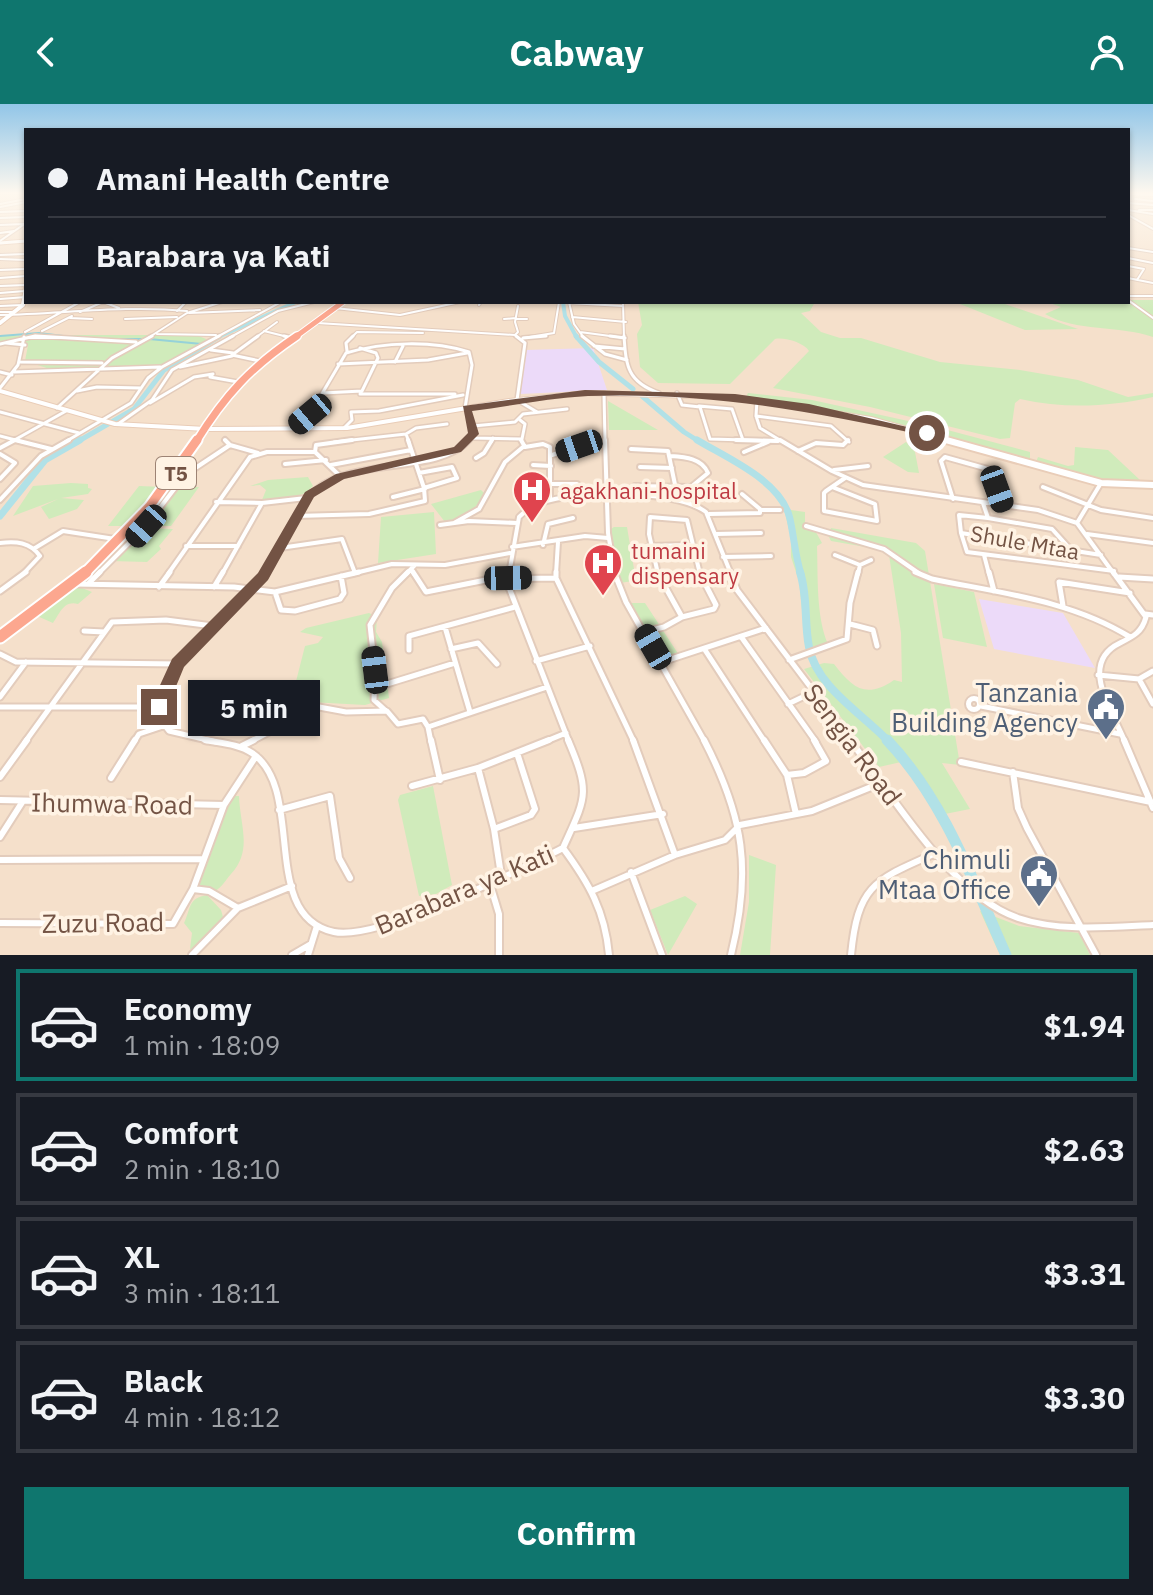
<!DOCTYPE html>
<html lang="en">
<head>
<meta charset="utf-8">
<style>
  :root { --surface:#171b24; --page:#242831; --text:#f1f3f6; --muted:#9ea1a6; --line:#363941; --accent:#0f766e }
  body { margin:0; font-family:"IBM Plex Sans",sans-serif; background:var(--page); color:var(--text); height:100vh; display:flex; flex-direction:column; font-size:30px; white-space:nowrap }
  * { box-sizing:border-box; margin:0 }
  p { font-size:26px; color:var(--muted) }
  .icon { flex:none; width:44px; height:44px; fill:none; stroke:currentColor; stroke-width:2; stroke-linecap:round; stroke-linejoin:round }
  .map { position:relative; height:851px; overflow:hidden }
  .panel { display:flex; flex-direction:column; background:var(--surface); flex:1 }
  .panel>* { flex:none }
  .guide { position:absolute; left:24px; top:24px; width:1106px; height:176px; border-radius:0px; box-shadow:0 2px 6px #0004; display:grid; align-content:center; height:176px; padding:0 24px; background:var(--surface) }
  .end { position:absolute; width:36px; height:36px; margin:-18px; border:10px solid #735344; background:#fff; box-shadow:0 0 0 4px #fff }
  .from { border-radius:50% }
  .bubble { position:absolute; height:56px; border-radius:0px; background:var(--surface); box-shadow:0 2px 6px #0004; font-size:26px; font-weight:700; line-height:56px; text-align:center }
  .car { position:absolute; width:24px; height:48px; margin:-24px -12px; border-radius:10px; box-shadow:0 0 6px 2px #0007; background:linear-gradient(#222 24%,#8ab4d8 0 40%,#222 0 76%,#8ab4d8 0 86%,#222 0) }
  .guide b { display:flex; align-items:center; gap:28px; height:76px; font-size:30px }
  .guide b+b { border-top:2px solid var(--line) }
  .guide i { width:20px; height:20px; background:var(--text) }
  ul { padding:14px 0 0; list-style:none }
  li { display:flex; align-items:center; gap:24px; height:112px; margin:0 16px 12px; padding:0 8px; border:4px solid var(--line); border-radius:0px }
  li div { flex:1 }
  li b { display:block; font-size:30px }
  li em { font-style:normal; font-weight:700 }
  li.active { border-color:var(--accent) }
  li>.icon { width:72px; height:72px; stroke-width:1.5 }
  .cta { display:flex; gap:16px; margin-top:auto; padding:16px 24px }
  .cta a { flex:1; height:92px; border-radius:0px; background:var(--accent); color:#fff; font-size:32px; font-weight:700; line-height:92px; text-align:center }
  header { display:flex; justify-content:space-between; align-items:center; height:104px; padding:0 24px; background:var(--accent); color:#fff; font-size:36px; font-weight:700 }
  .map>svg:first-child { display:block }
  .residential { fill:#f5e0cb }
  .education { fill:#ecdaf9 }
  .green { fill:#d0ebbb }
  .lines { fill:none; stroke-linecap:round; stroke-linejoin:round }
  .stream { stroke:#96d2d9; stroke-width:2 }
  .river-far4 { stroke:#b1e1e7; stroke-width:4 }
  .river-far3 { stroke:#b1e1e7; stroke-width:5 }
  .river-far2 { stroke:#b1e1e7; stroke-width:7 }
  .river-far1 { stroke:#b1e1e7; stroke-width:8 }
  .river { stroke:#b1e1e7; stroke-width:11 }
  .street-far4-casing { stroke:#e3ccbc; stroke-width:4 }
  .street-far3-casing { stroke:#e3ccbc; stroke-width:6 }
  .street-far2-casing { stroke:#e3ccbc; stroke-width:8 }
  .street-far1-casing { stroke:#e3ccbc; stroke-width:9 }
  .street-casing { stroke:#e3ccbc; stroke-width:10 }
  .secondary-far2-casing { stroke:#e9cdb8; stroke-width:5 }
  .secondary-far1-casing { stroke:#e9cdb8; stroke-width:6 }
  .secondary-casing { stroke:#e9cdb8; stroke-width:10 }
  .highway-far3-casing { stroke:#fff; stroke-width:7 }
  .highway-far2-casing { stroke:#fff; stroke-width:10 }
  .highway-far1-casing { stroke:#fff; stroke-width:13 }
  .highway-casing { stroke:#fff; stroke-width:15 }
  .street-far4 { stroke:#fff; stroke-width:2 }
  .street-far3 { stroke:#fff; stroke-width:3 }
  .street-far2 { stroke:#fff; stroke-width:4 }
  .street-far1 { stroke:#fff; stroke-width:5 }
  .street { stroke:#fff; stroke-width:6 }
  .secondary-far2 { stroke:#fff; stroke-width:3 }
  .secondary-far1 { stroke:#fff; stroke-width:4 }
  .secondary { stroke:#fff; stroke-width:6 }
  .highway-far3 { stroke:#fca78f; stroke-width:5 }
  .highway-far2 { stroke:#fca78f; stroke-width:7 }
  .highway-far1 { stroke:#fca78f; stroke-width:9 }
  .highway { stroke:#fca78f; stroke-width:11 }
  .route { fill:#735344 }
  .labels { text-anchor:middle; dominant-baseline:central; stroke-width:7; stroke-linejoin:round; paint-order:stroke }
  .shield { fill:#fff3e4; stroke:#9d8374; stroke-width:2 }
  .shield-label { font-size:20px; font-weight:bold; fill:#735344 }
  .health-label { font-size:22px; fill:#be3a42; stroke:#fff3e4; text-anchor:start }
  .street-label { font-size:22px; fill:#735344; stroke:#fff3e4 }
  .near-service-label { font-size:26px; fill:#4e5e75; stroke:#fff3e4; text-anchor:end }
  .near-street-label { font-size:26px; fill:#735344; stroke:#fff3e4 }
</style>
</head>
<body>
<header><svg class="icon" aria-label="back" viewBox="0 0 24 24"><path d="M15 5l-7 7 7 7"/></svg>Cabway<svg class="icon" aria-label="person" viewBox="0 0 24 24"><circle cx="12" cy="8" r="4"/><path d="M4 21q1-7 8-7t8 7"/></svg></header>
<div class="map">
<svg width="1153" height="851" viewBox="0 0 1153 851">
  <rect width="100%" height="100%" fill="#fdefdc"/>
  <path class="residential" d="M0,88H26V198H1128V88H1153V851H0Z"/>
  <path class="education" d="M593,244L607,286L520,290L526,246Z
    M979,495L1063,509L1095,564L994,545Z"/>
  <path class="green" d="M1128,196H1153V233C1119,221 1076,228 1045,210L1061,203L1047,198Z
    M638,198H815L810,207L801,209L821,228L840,234H861L940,258L1020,266L1078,276L1128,293L1153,289V293C1108,303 1065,305 1020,295L1015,299L1010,334L1000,335L870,303L773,284L809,247C804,239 785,233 775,235L730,280L658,279L640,263L637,230L642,221Z
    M955,198H999L1078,225L1025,226Z
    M76,231H196L206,235L204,242L162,263L53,266L25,257L28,241L0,238V232Z
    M748,289L812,296L922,320L916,325L827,305L746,293Z
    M608,297L658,326H609Z
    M925,320L1030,348V355L921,326Z
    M906,338L915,348L919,369L908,368L883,353Z
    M1075,343L1108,346L1140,376L1106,377L1036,358L1038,353L1068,362L1074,361Z
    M308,373L313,382C299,397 281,396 262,396L266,386L260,381L250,382L268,376Z
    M71,379L88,380V384L92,385L88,390L61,394L84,396L77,405L49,415L41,403L58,395L13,412L33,382Z
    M139,382L164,383L131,422H108Z
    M179,383H199L171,422H148Z
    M481,386L485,390C478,404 461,416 445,418L431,400Z
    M784,405L805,408V418L812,421L822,439L817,442C818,471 816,514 828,540L806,544L799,477L791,453V434Z
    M434,408L436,450L378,459L381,413Z
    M614,423H627L634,465L639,476L620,479L611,425Z
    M141,424L173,425L159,442L161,445L147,458L110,457Z
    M831,424L916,439L925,447L960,661L942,659L970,705L945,710L910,656L879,663L804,565L824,559L834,560C852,583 865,596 894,576L902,578L901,529L889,451L883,446L831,437L828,431Z
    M934,480L974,488L987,543L943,534Z
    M77,482L92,488L78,500C64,496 60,509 53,519L37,512Z
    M628,499H645L679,551L662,556Z
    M369,509L377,513L376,528L382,538L389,594L365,601L291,597L305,542L318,539L323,533L300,528L306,524Z
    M433,682L452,781L436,790L419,792L398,696L400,691Z
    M232,692H239C240,722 253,746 231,770C225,777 222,783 214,788L199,782Z
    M749,751L776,761L770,851H740L749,798Z
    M207,791L221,806L223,813L198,843L190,845L192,829L184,819C191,804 188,794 207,791Z
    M685,792L697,800L668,851L650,806Z
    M980,807L1019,822L1079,829L1090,851H1000Z"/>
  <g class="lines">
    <path class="stream" d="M0,232L39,229L63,232
      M105,235H142
      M149,235L202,240"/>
    <path class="river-far4" d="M563,198L565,212L577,234
      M216,234L296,198"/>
    <path class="river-far3" d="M576,232L599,258L633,285
      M642,292L684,328L700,338
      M77,338L134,305L164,266L220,232"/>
    <path class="river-far2" d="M697,336C727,354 782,377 790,415C794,433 795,451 801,470
      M0,412L45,356L80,336"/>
    <path class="river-far1" d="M800,468C808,493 804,518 809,543C816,583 863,610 889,638"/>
    <path class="river" d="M887,636C944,696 973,777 1006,851"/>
    <defs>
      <path id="street-far4" d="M0,89L20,88
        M1128,90L1153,91
        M1135,95L1153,97
        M1128,99L1153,101
        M0,100L26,95
        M0,103L26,98
        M1128,106L1153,110
        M1139,106H1153
        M0,108L26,107
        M1128,111L1153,125
        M0,114L26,113
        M0,121L24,120
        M0,129L14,127
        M0,137L26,119
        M1128,144L1153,148
        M0,151L26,150
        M1128,154L1153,159
        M0,155L26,156
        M1128,162L1144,165L1137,176
        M0,166L26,165
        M0,174L26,172
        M1128,174L1153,179
        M0,182L26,181
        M0,189L25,187
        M1128,192H1153
        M0,195L26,193
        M1128,196L1153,214
        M103,198L119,204
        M569,198L574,220L584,234
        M623,198L624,234
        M569,199L623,202
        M479,201L481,198
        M0,202L23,201
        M335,204L400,211L460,198
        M177,207L186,198
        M0,208H14
        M80,208L103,198
        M189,209L260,206
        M0,211C62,210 125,201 187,207
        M572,213L626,218
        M70,214L92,215
        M125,215L177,213
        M504,215L516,214
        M516,215H527
        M317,219L515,231L519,234
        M42,227L72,212
        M264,227L292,234
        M25,228L80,198
        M580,228L625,234
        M157,230L216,231
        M515,231L518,228L515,218L518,202
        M26,234H70
        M148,234L187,209L222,198
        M215,234L281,198
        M229,234L278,207L314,198
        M255,234L277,218
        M351,234L357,228L423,229
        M523,234L554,229L559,198"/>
      <path id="street-far3" d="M36,232L136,238
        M258,232L232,251L260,257
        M284,232L292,234
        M516,232L525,239L517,296L537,308
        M582,232L605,250L627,256
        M610,232L625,234
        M624,232C626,263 628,278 659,289
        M523,234L546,232
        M6,239L25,241
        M0,240L35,232
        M594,242L625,245
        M211,246L233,249
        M347,247L346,239L353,232
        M20,258L102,259
        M395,258L403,242
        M338,260L428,256L467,249
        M180,263L232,252
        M0,268L12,271
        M14,268L160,263
        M0,284L18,261L24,233
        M77,287L97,283L140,284
        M323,289L362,287L378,254L376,249L360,244
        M604,289L605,338
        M677,289L682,301L700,303L710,335L778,337
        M360,290H455
        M757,296L756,312L760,324L783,338
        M150,299L194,273L213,270L210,273L238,278
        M699,302L732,305L743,336
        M57,304L112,254L152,232
        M466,304L474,330L467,338
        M0,308L79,329
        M756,312L831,322L849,338
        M520,316L525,320L522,335
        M118,320L152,296L172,266L233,232
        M473,322L515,318L523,310L567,305
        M293,324L310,310L346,249C384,238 431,236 469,248L472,261L465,304
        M344,324L352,316L351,308L379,307L463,291
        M406,330L409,338
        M0,332L23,338
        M473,334L521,335L522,338
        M11,338L66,307
        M65,338L131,299L148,274L162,263L219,232
        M334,338L406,330L416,324L447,320
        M491,338L493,334"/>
      <path id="street-far2" d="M15,336L51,345
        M225,336L230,341L258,349
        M521,336L525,343L543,340L550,343V396
        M605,336L608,429L615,470
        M736,336L778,337
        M780,336L832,367L863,381L1038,406L1077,419
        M0,344L15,336
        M631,345L668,347L678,395
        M798,347L816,339L843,341L848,336
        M315,348L316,341L352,336
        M744,348L768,338
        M0,350L15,359L0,375
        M552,351L579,342
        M476,354L484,349L492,336
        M285,360L326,356
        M331,361L411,346
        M533,361L551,362
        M640,363L672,364
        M834,366L868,362
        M419,369L452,363L457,374L424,384
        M1101,379L1077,419L1114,470
        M550,380H577
        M635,382L691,383L708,369C702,354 685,353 670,352
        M832,383L875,400L877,417L824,407V389L826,387L845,374
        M1043,383L1101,406L1153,414
        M516,389L527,385L550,386
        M393,393L425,385
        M953,395L941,357L945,353L988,365L1003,402
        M0,396L41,352L69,336
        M216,398L262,399L222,470
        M262,399L306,394
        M983,399L988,414L959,411L961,429L1101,451
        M761,406H780
        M709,410L760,409V405L742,390
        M296,412L369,410L425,397L424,384L408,336
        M988,414L1052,425L1071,446
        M454,419L479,405L505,358L523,343
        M440,421L469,417L517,419
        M806,422L884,445L920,470
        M961,429L967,448L1114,467
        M716,430L761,429
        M1087,430L1153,439
        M0,439C16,437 30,438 40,452L23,470
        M543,441L548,420L573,414
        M186,442H238
        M649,442L692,441
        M512,443L585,432L608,434
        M35,444L63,427L115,435
        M280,444L342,435L355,469
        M835,451L860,461L871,456
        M984,451L989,470
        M723,453L771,452
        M411,465L414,470
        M98,470L146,422L185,371L230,341
        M168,470L250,353L267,348H315L340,372
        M265,470C283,442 292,407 317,385C355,353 439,371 469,336
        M351,470L392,460L445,461L510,449
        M406,470L415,461
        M509,470L519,413C525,407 531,402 540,399C576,386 675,385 706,408L731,470
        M556,470L558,438
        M658,470L649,430L650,413L687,416L700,470
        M858,470L860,461"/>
      <path id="street-far1" d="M413,468L426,488L491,475L556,474
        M509,468L508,481L569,638
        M556,468V474L634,638
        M614,468L626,498L705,638
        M657,468L682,513
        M730,468L737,486L852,638
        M915,468L932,475C1000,489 1070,496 1130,533
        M989,468L994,487
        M1113,468L1146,513C1142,528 1134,532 1120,539C1078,559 1112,606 1125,638
        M1119,473L1153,475
        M89,479L100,468
        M705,479L730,473
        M76,480L234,483L275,488L359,468
        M159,483L170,468
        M214,483L223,468
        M0,487L26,468
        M275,488L281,506L295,507L340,495L344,489L341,472
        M1063,502L1059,478L1130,489
        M1145,510L1153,511
        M682,513L714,505L716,501L699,468
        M850,520L873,526L877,542
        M445,523L470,608
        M84,527L104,528
        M644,528L664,523L682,513
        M742,534L816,638
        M451,545L478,539L497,560
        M409,546V532L515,503
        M705,546L765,638
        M0,550L16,558L178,560
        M789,556L847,535L850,499L858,468
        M536,557L590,542
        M662,558L766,524
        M1098,571L1139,575L1153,567
        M1139,575L1153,600
        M374,584L455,559
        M0,593L26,558
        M968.5 600a5.5 5.5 0 1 1 11 0a5.5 5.5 0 1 1-11 0Z
        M788,600L813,588
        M981,602L1120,630
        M0,603H159
        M385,606L374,596L375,566L370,521L392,484L408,468
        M25,638L112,518L166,516L213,522
        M134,638L139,630L163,622
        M216,638L169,627L160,615C165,544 231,521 266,468
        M250,638L271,627L288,608L303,600L346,608L387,607L398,620L423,615L428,623
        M431,638L428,623L547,583
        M544,638L566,629"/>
      <path id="street" d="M205,636C220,639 239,640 252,649C307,686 258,812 334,828C379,837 519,766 563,744C586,693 591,690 568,636
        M431,636L440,676
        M633,636L675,751
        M704,636C744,713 752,767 731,851
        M764,636L787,671L804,669L826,657L814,636
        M850,636C892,691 952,792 1018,814C1059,828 1110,823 1153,821
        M1124,636L1153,704
        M242,642L254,636
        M961,658L1151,698
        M478,664L494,725L501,771
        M1013,668L1018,704L1027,724L1096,851
        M787,671L796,710
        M0,673L27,636
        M111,674L135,636
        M412,682L478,664L549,636
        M0,696L224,701
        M279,706L330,692L339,754L350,774
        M574,724L663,710
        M494,725L531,711L535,705L517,649
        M0,733L23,697
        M563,744C589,779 605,807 609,851
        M0,756L203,755
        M631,768L662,851
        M489,777L499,810V851
        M193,785L209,787L238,804
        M594,786L675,751L725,736L740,721L812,707L881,679
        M0,819L173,820L193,785L224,701L256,652
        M192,851L238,804L292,782
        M292,851L311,840
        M308,851L317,822
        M851,851C858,780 875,776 936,749"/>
      <path id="secondary-far2" d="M0,139L26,137"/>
      <path id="secondary-far1" d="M0,219L23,201L26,184
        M0,287L115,320L206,325L347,324L509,297L585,289L735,293L871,315L953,338"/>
      <path id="secondary" d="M946,336L1101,379L1153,381"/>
      <path id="highway-far3" d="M294,234L343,198"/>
      <path id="highway-far2" d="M196,338C225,291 251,263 297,232"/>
      <path id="highway-far1" d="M84,470L149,403L197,336"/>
      <path id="highway" d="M0,533L86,468"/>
    </defs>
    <use href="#street-far4" class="street-far4-casing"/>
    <use href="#street-far3" class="street-far3-casing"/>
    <use href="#street-far2" class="street-far2-casing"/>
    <use href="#street-far1" class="street-far1-casing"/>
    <use href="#street" class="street-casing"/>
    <use href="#secondary-far2" class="secondary-far2-casing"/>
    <use href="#secondary-far1" class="secondary-far1-casing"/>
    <use href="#secondary" class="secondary-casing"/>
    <use href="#highway-far3" class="highway-far3-casing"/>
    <use href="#highway-far2" class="highway-far2-casing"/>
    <use href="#highway-far1" class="highway-far1-casing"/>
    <use href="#highway" class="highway-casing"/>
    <use href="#street-far4" class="street-far4"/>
    <use href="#street-far3" class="street-far3"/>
    <use href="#street-far2" class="street-far2"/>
    <use href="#street-far1" class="street-far1"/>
    <use href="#street" class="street"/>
    <use href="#secondary-far2" class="secondary-far2"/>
    <use href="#secondary-far1" class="secondary-far1"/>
    <use href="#secondary" class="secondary"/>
    <use href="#highway-far3" class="highway-far3"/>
    <use href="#highway-far2" class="highway-far2"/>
    <use href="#highway-far1" class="highway-far1"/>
    <use href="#highway" class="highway"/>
  </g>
  <linearGradient id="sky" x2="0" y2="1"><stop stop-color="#92c6e8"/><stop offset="0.43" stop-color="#fef8ef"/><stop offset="1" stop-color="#fef8ef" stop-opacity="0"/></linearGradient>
  <rect width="1153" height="207" fill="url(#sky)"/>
  <path class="route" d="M585,286L735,290L809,300L933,329L927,332C811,307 708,288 588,292C549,294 510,302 472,307L479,330L461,348L344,375L314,393L268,476L184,563L165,609H153L150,603L172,555L258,469L305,388L336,370L454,343L468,329L463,302Z"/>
  <defs>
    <symbol id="hospital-pin" viewBox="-11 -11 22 30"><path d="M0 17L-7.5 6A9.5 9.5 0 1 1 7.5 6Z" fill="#e0444e" stroke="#fff3e4"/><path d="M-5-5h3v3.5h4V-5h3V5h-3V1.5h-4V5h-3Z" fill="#fff"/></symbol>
    <symbol id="civic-pin" viewBox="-11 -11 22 30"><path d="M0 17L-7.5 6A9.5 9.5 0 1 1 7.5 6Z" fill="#5c6f8a" stroke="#fff3e4"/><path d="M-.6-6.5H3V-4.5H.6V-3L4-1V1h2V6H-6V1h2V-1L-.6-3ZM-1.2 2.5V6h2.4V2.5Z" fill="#fff"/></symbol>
  </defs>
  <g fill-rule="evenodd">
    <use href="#hospital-pin" x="510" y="364" width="44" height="60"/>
    <use href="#hospital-pin" x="581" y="437" width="44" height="60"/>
    <use href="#civic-pin" x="1084" y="581" width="44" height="60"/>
    <use href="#civic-pin" x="1017" y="748" width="44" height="60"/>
  </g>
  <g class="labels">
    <rect class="shield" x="156" y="353" width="40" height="32" rx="6"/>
    <g class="shield-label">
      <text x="176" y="369">T5</text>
    </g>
    <g class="health-label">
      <text x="560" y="386">agakhani-hospital</text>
      <text x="631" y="446">tumaini<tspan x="631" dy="25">dispensary</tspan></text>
    </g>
    <g class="street-label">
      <text transform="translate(1025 438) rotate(10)">Shule Mtaa</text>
    </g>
    <g class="near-service-label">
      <text x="1078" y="588">Tanzania<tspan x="1078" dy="30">Building Agency</tspan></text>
      <text x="1011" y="755">Chimuli<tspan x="1011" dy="30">Mtaa Office</tspan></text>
    </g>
    <g class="near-street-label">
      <text transform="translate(853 640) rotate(53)">Sengia Road</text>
      <text transform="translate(112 699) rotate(1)">Ihumwa Road</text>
      <text transform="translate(464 785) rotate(-23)">Barabara ya Kati</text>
      <text transform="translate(103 818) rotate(-1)">Zuzu Road</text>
    </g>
  </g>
</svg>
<i class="end from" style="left:927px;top:329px"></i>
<i class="end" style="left:159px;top:603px"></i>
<div class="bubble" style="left:188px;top:576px;width:132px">5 min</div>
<i class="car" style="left:310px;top:310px;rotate:230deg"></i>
<i class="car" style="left:579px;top:342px;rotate:251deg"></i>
<i class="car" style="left:997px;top:385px;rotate:160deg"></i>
<i class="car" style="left:146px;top:422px;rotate:222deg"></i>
<i class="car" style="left:508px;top:474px;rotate:89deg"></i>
<i class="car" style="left:653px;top:543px;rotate:330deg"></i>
<i class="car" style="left:375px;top:566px;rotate:353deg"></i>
<div class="guide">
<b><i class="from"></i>Amani Health Centre</b>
<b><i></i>Barabara ya Kati</b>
</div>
</div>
<section class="panel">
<ul>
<li class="active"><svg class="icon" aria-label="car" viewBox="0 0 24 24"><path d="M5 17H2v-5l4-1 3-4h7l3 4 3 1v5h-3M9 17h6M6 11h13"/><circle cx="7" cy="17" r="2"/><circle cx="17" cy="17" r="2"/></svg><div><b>Economy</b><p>1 min · 18:09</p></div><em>$1.94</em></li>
<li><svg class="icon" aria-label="car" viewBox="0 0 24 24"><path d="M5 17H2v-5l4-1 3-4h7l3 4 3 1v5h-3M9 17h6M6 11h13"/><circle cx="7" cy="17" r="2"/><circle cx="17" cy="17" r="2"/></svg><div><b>Comfort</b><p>2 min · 18:10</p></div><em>$2.63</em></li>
<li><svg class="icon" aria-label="car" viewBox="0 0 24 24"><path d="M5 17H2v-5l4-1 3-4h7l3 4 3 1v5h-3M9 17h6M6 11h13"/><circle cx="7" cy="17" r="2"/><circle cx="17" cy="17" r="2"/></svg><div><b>XL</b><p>3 min · 18:11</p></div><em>$3.31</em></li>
<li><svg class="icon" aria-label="car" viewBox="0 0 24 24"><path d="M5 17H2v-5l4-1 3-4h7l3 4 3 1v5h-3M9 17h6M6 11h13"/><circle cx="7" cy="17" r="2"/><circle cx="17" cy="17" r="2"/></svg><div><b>Black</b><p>4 min · 18:12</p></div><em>$3.30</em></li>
</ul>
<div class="cta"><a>Confirm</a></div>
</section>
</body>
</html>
